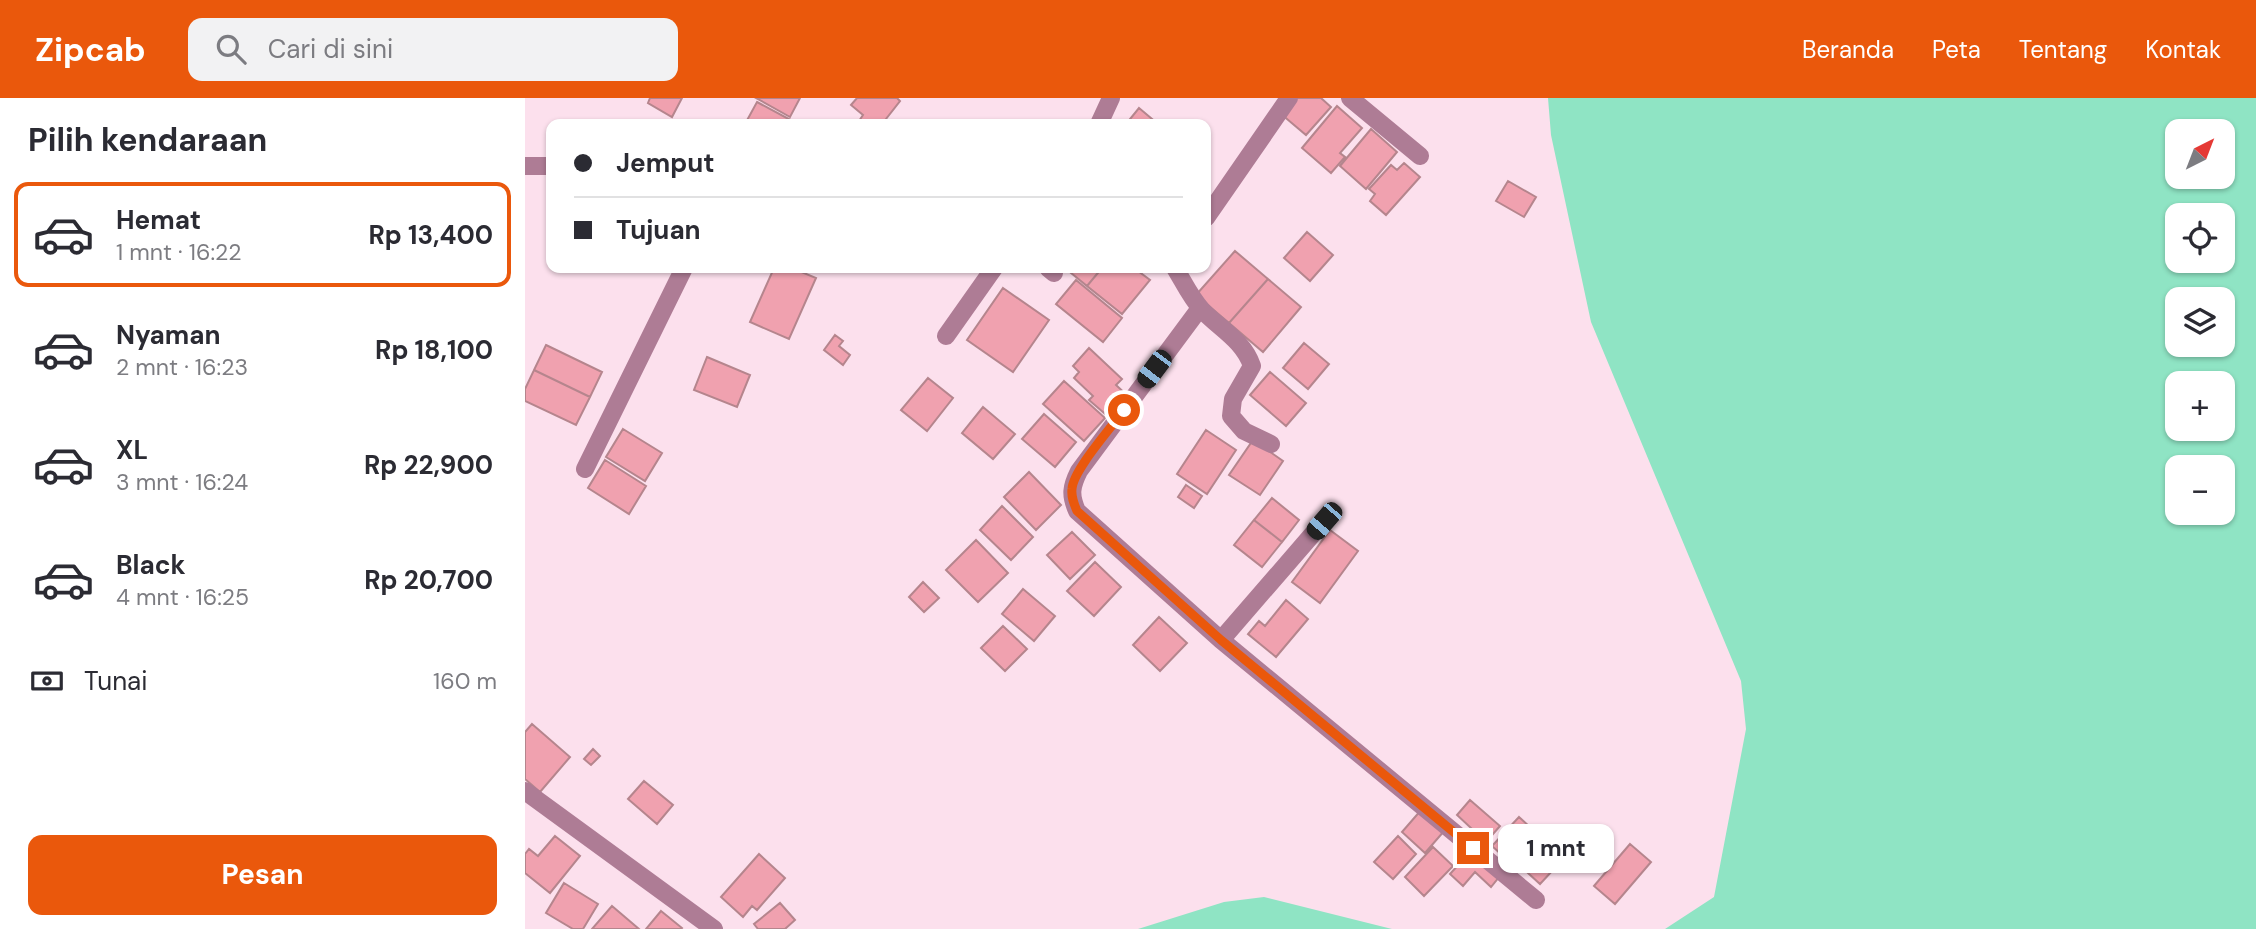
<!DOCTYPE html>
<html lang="id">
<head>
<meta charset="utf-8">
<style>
  :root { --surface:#fff; --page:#f2f2f3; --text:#2b2b33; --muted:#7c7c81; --line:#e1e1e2; --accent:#ea580c }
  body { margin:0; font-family:"DM Sans",sans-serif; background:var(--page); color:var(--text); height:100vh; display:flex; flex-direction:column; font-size:26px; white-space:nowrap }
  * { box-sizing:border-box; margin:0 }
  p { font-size:23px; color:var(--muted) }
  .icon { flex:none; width:38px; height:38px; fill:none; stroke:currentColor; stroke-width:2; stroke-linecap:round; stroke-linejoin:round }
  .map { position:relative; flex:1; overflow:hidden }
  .details { display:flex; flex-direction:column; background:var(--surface); width:525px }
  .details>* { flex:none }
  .guide { position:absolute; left:21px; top:21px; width:665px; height:154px; border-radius:14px; box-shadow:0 2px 5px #0004; display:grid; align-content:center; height:154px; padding:0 28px; background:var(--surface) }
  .needle { width:46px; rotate:42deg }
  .tools { position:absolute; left:1640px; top:21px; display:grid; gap:14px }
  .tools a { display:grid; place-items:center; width:70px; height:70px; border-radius:14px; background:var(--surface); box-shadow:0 2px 5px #0004; font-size:35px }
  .end { position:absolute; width:32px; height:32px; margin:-16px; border:9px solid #ea580c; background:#fff; box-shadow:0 0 0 4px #fff }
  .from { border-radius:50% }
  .bubble { position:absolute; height:49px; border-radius:14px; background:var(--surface); box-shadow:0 2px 5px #0004; font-size:23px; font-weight:700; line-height:49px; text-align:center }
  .car { position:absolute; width:21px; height:42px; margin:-21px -10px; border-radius:9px; box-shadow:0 0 5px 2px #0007; background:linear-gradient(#222 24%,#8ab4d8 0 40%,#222 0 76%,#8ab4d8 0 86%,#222 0) }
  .guide b { display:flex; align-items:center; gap:24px; height:66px; font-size:26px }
  .guide b+b { border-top:2px solid var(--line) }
  .guide i { width:18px; height:18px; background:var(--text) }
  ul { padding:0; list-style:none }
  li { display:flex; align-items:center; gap:21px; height:105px; margin:0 14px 10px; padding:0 14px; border:4px solid transparent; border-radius:14px }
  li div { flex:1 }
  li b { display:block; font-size:26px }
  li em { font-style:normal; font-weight:700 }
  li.current { border-color:var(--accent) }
  li>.icon { width:63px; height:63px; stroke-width:1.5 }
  h2 { padding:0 28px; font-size:32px; line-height:84px }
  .pay { display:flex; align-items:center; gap:18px; height:77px; padding:0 28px; font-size:26px }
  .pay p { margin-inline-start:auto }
  .primary-button { display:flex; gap:14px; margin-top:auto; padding:14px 28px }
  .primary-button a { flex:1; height:80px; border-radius:14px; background:var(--accent); color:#fff; font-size:28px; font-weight:700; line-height:80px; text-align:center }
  header { display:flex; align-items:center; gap:42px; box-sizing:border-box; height:98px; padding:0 35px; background:var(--accent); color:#fff }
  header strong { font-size:33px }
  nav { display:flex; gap:38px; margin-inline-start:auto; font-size:24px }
  .search { width:490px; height:63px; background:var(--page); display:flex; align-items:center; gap:18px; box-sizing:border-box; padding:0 24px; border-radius:14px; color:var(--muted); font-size:26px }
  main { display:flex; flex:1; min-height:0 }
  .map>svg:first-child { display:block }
  .water { fill:#8fe4c4; fill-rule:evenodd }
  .building { fill:#f0a1af; stroke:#b5858d; stroke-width:2 }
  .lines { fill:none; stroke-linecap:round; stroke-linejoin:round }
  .street { stroke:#ae7c95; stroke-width:18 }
  .route { stroke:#ea580c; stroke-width:9 }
</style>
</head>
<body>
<header>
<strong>Zipcab</strong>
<div class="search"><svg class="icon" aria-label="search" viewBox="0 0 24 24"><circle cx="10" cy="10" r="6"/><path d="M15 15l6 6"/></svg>Cari di sini</div>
<nav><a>Beranda</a><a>Peta</a><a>Tentang</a><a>Kontak</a></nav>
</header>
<main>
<section class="details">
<h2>Pilih kendaraan</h2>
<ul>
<li class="current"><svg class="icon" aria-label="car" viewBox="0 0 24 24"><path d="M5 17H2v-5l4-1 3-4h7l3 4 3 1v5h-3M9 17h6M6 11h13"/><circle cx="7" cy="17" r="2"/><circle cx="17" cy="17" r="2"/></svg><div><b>Hemat</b><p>1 mnt · 16:22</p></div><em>Rp 13,400</em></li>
<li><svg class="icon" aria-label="car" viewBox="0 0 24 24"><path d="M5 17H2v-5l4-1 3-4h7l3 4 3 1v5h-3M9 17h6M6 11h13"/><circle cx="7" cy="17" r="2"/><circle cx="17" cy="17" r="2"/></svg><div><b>Nyaman</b><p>2 mnt · 16:23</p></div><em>Rp 18,100</em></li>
<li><svg class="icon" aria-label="car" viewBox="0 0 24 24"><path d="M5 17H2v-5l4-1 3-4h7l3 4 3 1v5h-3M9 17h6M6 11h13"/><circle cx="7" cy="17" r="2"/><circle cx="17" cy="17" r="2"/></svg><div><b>XL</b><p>3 mnt · 16:24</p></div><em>Rp 22,900</em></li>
<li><svg class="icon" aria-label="car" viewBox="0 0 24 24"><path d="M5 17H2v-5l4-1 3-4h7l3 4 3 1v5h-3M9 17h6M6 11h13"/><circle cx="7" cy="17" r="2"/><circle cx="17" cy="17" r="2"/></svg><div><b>Black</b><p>4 mnt · 16:25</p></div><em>Rp 20,700</em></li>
</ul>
<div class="pay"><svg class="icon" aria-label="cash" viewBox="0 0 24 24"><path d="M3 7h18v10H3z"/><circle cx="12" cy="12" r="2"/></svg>Tunai<p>160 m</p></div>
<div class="primary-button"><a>Pesan</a></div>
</section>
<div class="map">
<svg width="1731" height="831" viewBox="0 0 1731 831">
  <rect width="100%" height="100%" fill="#fce0ed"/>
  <path class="water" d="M1023,0H1731V831H1140L1189,799L1221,631L1216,583L1066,224L1026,37ZM1652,33H1698V79H1652ZM1652,117H1698V163H1652ZM1652,201H1698V247H1652ZM1652,285H1698V331H1652ZM1652,369H1698V415H1652Z
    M739,799L867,831H613L699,804Z"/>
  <path class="building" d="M125,0H157L147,19L123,5Z
    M231,0H275L265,19Z
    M332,0H372L375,3L357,26H332L338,17L326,7Z
    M770,0H796L806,9L781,37L756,16Z
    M232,4L273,26H220Z
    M812,8L837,30L815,55L820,59L806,75L777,50Z
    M614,10L633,26H601Z
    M846,31L872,54L841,91L815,68Z
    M879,65L895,79L861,117L845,103L850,96L844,91L866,67L872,72Z
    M983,83L1011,99L999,119L971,103Z
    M782,134L808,157L785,183L759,160Z
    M710,153L743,181L704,225L671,197Z
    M249,170H267L291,180L264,241L225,224Z
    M540,170H577L562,188Z
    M577,170H609L625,182L597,216L562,188Z
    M743,181L776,209L738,254L704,225Z
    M551,182L597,220L578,244L531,206Z
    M478,190L524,222L488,274L442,242Z
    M310,237L318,243L314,248L325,257L318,267L299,252Z
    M779,245L804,266L783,291L758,270Z
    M21,247L77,274L65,299L9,272Z
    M564,250L597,281L591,287L605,300L586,321L564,302L568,298L549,280L554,274L548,268Z
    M182,259L225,277L212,309L169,292Z
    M9,272L65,299L51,327L0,303V291Z
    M745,274L781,305L761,328L725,297Z
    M403,280L428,300L402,333L376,312Z
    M539,283L580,320L559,343L518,306Z
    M458,309L490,336L468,361L437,335Z
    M519,316L551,344L530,369L497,341Z
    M98,331L137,355L120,383L81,359Z
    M681,332L711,352L682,396L652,376Z
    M728,342L758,363L735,397L704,377Z
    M80,362L121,388L104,416L63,390Z
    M504,374L536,407L511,432L479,399Z
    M661,387L677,398L669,410L653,399Z
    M747,400L774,422L757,444L729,422Z
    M477,408L508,439L486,462L455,432Z
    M729,422L757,444L737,469L709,447Z
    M805,432L833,453L795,505L767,484Z
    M547,434L570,457L545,481L522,457Z
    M451,442L483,475L453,504L421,472Z
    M570,464L596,489L569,518L542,493Z
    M398,484L414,500L399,514L384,499Z
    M498,491L530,518L509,543L477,516Z
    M761,502L783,521L751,559L723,536L734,523L740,528Z
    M634,519L662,545L635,573L608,547Z
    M478,528L502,551L480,573L456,550Z
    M7,626L45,659L15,694L0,681V634Z
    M68,651L75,658L66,667L59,661Z
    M119,683L148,707L132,726L103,701Z
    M945,702L975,728L961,744L932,717Z
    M897,711L920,732L900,755L877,734Z
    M994,719L1017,740L1006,752L1028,772L1015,786L993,766L990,769L967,748Z
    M30,738L55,758L25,795L0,775V756L4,751L13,758Z
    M873,738L891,756L868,781L849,764Z
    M1105,746L1126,764L1090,806L1069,788Z
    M908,749L928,768L899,798L880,779Z
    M946,753L974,779L966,789L950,774L938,788L925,776Z
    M234,756L260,780L232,812L227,808L218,819L196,799Z
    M39,785L73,806L58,831H48L21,815Z
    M255,805L270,822L260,831H233L229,826Z
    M87,808L114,831H67Z
    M136,813L157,830L156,831H121Z"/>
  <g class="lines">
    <path class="street" d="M825,0L895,58
      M574,26L586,0
      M0,68H26
      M681,120L764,0
      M523,170L529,175
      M650,170C658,183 666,200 677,212C695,231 718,242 727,268L708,301L706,318L719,333L746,346
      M675,210L554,373C546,389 545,397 552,413L696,542L1011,802
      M421,238L469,170
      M60,371L159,170
      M696,542L799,423
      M0,693L189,831"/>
  </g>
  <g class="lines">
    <path class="route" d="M599,312C587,329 548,372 547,391C546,399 549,406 552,413L696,542L948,750"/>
  </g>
</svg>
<div class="tools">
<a><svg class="needle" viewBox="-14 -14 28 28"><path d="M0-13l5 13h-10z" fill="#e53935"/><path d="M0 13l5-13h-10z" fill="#7c7c81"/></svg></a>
<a><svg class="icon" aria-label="locate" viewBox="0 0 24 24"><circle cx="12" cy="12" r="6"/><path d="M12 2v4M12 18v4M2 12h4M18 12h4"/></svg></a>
<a><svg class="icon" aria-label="layers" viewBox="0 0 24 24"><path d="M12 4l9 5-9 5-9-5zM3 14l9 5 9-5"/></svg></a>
<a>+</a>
<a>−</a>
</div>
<i class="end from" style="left:599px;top:312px"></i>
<i class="end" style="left:948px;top:750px"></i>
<div class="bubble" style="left:973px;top:726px;width:116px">1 mnt</div>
<i class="car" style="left:629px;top:271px;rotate:217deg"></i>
<i class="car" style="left:799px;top:423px;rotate:221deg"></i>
<div class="guide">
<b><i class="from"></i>Jemput</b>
<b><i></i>Tujuan</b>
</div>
</div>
</main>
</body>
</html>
